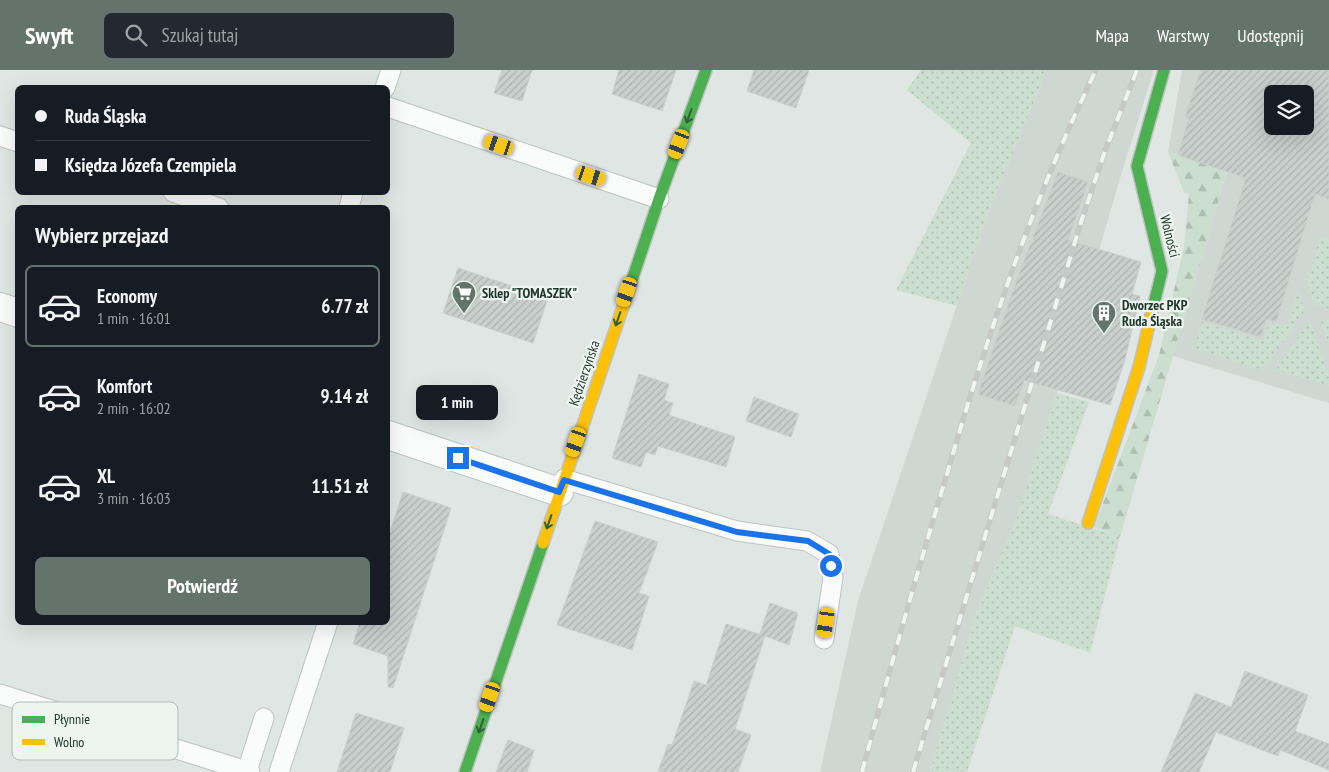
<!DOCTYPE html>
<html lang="pl">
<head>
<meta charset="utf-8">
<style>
  :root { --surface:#171b24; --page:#242831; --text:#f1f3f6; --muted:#9ea1a6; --line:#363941; --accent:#64746d }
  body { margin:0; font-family:"PT Sans Narrow",sans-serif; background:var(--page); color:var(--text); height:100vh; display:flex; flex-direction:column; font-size:19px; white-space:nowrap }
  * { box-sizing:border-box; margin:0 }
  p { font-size:16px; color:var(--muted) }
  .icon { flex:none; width:28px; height:28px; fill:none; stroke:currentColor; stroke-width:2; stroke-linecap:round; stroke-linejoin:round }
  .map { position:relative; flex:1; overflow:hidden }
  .drawer { position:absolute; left:15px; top:135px; width:375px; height:420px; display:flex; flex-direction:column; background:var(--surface); border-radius:8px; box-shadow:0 5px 20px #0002 }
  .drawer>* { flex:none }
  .banner { position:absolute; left:15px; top:15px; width:375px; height:110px; border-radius:8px; box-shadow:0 5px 20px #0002; display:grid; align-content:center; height:110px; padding:0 20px; background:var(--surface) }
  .fabs { position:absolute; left:1264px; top:15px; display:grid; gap:10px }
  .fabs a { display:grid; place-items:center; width:50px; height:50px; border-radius:8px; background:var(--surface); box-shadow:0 5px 20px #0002; font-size:25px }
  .end { position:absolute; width:22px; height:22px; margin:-11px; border:6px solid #1a73e8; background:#fff; box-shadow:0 0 0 2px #fff }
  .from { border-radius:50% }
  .bubble { position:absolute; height:35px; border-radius:8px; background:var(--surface); box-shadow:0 5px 20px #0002; font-size:16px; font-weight:700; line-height:35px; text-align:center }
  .car { position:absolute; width:15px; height:30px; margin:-15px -8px; border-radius:6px; box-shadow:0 0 4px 1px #0007; background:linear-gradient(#f5c518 24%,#345 0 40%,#f5c518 0 76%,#345 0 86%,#f5c518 0) }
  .banner b { display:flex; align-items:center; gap:18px; height:48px; font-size:19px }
  .banner b+b { border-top:1px solid var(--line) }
  .banner i { width:12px; height:12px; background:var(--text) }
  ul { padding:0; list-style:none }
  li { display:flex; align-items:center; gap:15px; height:82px; margin:0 10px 8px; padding:0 10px; border:2px solid transparent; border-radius:8px }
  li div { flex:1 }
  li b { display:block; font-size:19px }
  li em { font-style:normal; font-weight:700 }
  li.current { border-color:var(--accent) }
  li>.icon { width:45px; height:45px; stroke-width:1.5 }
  h2 { padding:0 20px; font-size:22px; line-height:60px }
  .button { display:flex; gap:10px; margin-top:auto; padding:10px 20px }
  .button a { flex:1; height:58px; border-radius:8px; background:var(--accent); color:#fff; font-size:20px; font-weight:700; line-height:58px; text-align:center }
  header { display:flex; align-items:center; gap:30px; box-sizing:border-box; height:70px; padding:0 25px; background:var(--accent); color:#fff }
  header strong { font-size:24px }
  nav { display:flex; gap:28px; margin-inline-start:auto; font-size:18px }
  .search { width:350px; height:45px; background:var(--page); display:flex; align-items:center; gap:12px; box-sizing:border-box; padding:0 18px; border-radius:8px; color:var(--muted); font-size:19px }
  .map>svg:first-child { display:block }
  .built { fill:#cfd7d3; fill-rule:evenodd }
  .grass { fill:url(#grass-dots) }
  .forest { fill:url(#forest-firs) }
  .building { fill:url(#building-hatch); stroke:#c9cfcc; fill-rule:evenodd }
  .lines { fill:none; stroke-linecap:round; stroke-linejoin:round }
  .lane-casing { stroke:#bdc3c0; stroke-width:21 }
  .street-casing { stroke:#bdc3c0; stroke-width:30 }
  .fast-casing { stroke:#bdc3c0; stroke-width:14 }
  .slow-casing { stroke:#bdc3c0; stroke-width:14 }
  .lane { stroke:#fafbfb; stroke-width:19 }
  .street { stroke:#fafbfb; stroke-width:28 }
  .fast { stroke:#4caf50; stroke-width:11 }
  .slow { stroke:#ffc107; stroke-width:11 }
  .rail-casing { stroke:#c5c9c7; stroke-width:5.5 }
  .rail { stroke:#eef5f1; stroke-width:4; stroke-dasharray:11; stroke-linecap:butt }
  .oneway { stroke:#30603a }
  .route { stroke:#1a73e8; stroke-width:6 }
  .labels { text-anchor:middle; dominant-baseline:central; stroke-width:4.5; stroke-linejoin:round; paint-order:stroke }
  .street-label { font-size:14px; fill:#21362e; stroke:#eef5f1 }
  .poi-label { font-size:14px; font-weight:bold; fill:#21362e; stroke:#eef5f1; text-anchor:start }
  .key { fill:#eef5f1; stroke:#b0bcb6; stroke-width:1 }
  .key-label { font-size:14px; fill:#21362e }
</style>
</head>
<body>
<header>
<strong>Swyft</strong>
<div class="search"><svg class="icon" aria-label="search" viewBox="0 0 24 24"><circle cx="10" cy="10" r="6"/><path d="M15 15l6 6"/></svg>Szukaj tutaj</div>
<nav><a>Mapa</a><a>Warstwy</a><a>Udostępnij</a></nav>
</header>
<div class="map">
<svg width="1329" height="702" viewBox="0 0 1329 702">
  <defs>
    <pattern id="grass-dots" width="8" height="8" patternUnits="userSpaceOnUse" patternTransform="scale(1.25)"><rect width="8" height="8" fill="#cbdecf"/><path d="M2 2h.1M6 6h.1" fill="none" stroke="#aebfb2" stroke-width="1.8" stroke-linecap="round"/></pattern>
    <pattern id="forest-firs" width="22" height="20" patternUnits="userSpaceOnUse" patternTransform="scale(1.25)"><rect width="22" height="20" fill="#cbdecf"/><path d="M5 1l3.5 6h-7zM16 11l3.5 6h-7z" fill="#aebfb2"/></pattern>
    <pattern id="building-hatch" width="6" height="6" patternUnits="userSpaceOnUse" patternTransform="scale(1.25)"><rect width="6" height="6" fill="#c9cfcc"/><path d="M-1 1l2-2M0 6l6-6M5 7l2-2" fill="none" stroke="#acb2b0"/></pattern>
  </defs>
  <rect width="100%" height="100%" fill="#e0e6e3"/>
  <path class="built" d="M1047,0H1154L1124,95L1057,323L1016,450L977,542L930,702H820L858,531L989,140Z
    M1182,0H1329V333L1173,286L1227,101L1168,82ZM1272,24H1305V56H1272Z"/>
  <path class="grass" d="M921,0H1047L989,140L957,236L896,220L971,73L907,20Z
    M1320,167L1329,170V239L1315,236L1307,214Z
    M1298,221L1305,240L1263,300L1194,279L1202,252L1264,270L1269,252L1287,257Z
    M1310,249L1329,304V316L1276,300Z
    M1320,249L1329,250V274Z
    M1057,323L1089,332L1048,444L1120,467L1090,583L1015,556L967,702H930L977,542L1016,450Z"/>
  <path class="forest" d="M1168,82L1227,101L1120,467L1094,457L1159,285L1184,177L1189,124L1184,122Z"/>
  <path class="building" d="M502,0H532L522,31L494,23Z
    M619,0H676L662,41L612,24Z
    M754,0H809L796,38L747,21Z
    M1201,0H1329V129L1315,124L1276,252L1266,249L1261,267L1202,249L1246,108L1178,85L1189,48L1185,47ZM1272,24H1305V56H1272Z
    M1058,102L1088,112L1068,170L1141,192L1132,224L1140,226L1124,293L1110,335L1024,310L1015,336L978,324L1016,212Z
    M458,198L548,228L533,273L443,243Z
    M639,304L669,314L664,330L673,333L669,345L735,367L726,397L658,376L655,385L646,382L641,397L612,388Z
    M754,327L799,344L791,367L746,351Z
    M403,422L451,438L393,618L388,617V586L353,574L360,552H388V469Z
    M595,451L658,472L639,523L649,526L632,580L557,555Z
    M770,533L798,543L789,575L765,566L735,659L751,665L738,702H658L668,674L672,675L694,611L706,615L726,554L762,565L760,564Z
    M1245,601L1308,625L1295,661L1329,674V700L1280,680L1278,686L1216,662L1199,702H1161L1195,623L1231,637Z
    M356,643L404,658L390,702H337Z
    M508,670L534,680L527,702H496Z"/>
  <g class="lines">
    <defs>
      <path id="lane" d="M385,18L391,0
        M388,37L659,129
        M0,66L18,72
        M173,122L219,138
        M349,138L353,122
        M564,409L737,461L807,471L829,484L833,507L824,569
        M0,624L250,702
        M247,701L264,648
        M279,702L328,552"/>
      <path id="street" d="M0,237L18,243
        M388,365L559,422"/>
      <path id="fast" d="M628,222L659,129L706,0
        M1151,246L1162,201L1137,96L1164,0
        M465,702L543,473"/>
      <path id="slow" d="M1088,453L1139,297L1151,246
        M543,473L628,222"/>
    </defs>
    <use href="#lane" class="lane-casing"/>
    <use href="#street" class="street-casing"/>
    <use href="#fast" class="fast-casing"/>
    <use href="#slow" class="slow-casing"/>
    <use href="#lane" class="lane"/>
    <use href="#street" class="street"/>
    <use href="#fast" class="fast"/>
    <use href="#slow" class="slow"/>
    <defs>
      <path id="rail" d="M862,702C889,602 917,503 947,404C987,266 1033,130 1096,0
        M913,702L1082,149L1105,81L1137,0"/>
    </defs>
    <use href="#rail" class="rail-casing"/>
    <use href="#rail" class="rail"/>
  </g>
  <defs><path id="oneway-shaft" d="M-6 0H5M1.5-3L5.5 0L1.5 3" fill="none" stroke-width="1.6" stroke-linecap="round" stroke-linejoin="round" transform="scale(1.25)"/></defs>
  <g class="oneway">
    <use href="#oneway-shaft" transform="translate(689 46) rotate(110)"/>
    <use href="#oneway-shaft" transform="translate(618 249) rotate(109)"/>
    <use href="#oneway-shaft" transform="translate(549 452) rotate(109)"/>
    <use href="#oneway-shaft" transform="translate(481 656) rotate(109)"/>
  </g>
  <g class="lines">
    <path class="route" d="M458,388L559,422L564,410L737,462L808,471L829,484L831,496"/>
  </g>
  <defs>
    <symbol id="supermarket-pin" viewBox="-11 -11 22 30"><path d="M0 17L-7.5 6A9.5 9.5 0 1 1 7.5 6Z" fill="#64746d" stroke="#eef5f1"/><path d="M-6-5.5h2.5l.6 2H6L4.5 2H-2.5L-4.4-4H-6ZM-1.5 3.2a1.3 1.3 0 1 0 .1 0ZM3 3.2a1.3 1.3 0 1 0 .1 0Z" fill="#fff"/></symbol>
    <symbol id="building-pin" viewBox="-11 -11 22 30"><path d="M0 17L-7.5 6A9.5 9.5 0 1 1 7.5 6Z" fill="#64746d" stroke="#eef5f1"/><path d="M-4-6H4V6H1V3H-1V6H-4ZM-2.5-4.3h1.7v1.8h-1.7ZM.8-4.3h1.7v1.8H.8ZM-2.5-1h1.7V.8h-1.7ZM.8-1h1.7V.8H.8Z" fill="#fff"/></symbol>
  </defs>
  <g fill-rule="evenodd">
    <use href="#supermarket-pin" x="450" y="209" width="28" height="38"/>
    <use href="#building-pin" x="1090" y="229" width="28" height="38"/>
  </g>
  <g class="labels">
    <g class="street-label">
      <text transform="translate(1170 166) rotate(76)">Wolności</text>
      <text transform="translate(584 303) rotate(-71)">Kędzierzyńska</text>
    </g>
    <g class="poi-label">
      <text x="482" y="223">Sklep "TOMASZEK"</text>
      <text x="1122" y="235">Dworzec PKP<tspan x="1122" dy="16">Ruda Śląska</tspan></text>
    </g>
  </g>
  <rect x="12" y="632" width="166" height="58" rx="8" class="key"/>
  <rect x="22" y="646" width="23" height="7" fill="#4caf50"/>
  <rect x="22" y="669" width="23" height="6" fill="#ffc107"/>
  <g class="key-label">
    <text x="54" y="654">Płynnie</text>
    <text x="54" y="677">Wolno</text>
  </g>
</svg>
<div class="fabs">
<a><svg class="icon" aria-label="layers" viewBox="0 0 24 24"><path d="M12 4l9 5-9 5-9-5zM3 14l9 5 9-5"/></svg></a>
</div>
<i class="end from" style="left:831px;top:496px"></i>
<i class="end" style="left:458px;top:388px"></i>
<div class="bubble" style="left:416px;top:315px;width:82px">1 min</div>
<i class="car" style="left:679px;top:74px;rotate:201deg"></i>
<i class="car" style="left:499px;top:75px;rotate:289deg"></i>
<i class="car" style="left:591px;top:106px;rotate:108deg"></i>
<i class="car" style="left:627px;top:222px;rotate:199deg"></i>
<i class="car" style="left:576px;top:372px;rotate:199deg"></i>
<i class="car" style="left:826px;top:553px;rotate:188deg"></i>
<i class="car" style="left:490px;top:627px;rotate:199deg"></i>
<div class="banner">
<b><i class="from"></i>Ruda Śląska</b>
<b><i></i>Księdza Józefa Czempiela</b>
</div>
<section class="drawer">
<h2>Wybierz przejazd</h2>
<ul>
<li class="current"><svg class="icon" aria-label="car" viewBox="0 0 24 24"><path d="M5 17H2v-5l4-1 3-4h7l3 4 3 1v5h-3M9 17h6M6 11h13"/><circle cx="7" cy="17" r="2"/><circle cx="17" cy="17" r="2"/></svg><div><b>Economy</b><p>1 min · 16:01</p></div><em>6.77 zł</em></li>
<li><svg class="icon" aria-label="car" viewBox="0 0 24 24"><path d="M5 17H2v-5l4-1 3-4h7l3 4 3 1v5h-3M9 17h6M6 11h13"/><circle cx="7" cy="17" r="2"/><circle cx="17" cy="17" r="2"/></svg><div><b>Komfort</b><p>2 min · 16:02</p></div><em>9.14 zł</em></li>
<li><svg class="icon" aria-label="car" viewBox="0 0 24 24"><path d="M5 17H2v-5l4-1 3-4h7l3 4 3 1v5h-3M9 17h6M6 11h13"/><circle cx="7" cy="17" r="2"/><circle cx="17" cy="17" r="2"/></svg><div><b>XL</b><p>3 min · 16:03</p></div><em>11.51 zł</em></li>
</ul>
<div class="button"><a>Potwierdź</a></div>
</section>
</div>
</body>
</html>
